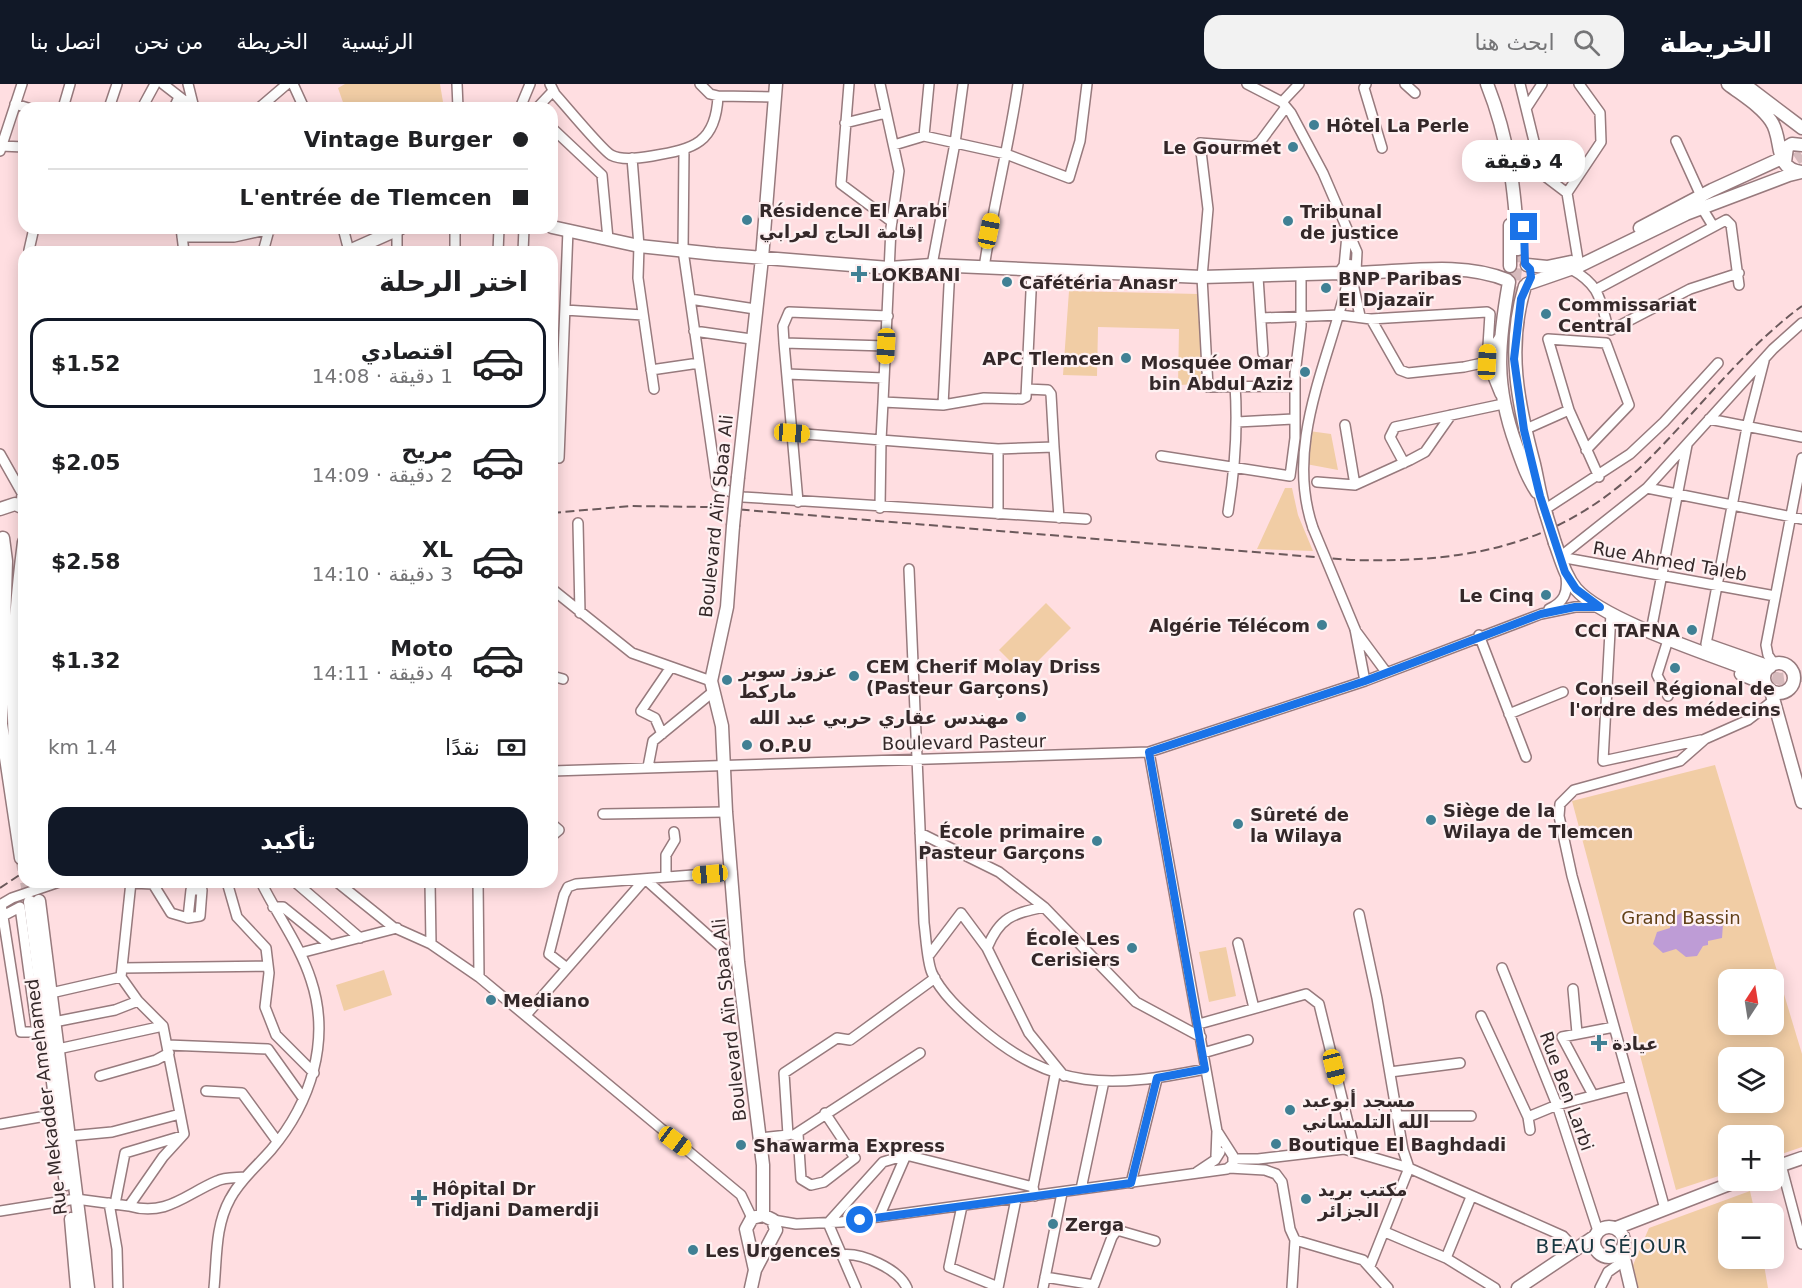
<!DOCTYPE html>
<html lang="ar">
<head>
<meta charset="utf-8">
<style>
  :root { --surface:#fff; --page:#f2f2f2; --text:#202124; --muted:#757577; --line:#e0e0e0; --accent:#111827 }
  body { margin:0; font-family:"DejaVu Sans",Vazirmatn,sans-serif; background:var(--page); color:var(--text); direction:rtl; height:100vh; display:flex; flex-direction:column; font-size:22px; white-space:nowrap }
  * { box-sizing:border-box; margin:0 }
  p { font-size:20px; color:var(--muted) }
  .icon { flex:none; width:33px; height:33px; fill:none; stroke:currentColor; stroke-width:2; stroke-linecap:round; stroke-linejoin:round }
  .map { position:relative; flex:1; overflow:hidden; direction:ltr }
  .side { position:absolute; left:18px; top:162px; width:540px; height:642px; display:flex; flex-direction:column; background:var(--surface); border-radius:18px; box-shadow:0 3px 15px #0003; direction:rtl }
  .side>* { flex:none }
  .guide { position:absolute; left:18px; top:18px; width:540px; height:132px; border-radius:18px; box-shadow:0 3px 15px #0003; direction:rtl; display:grid; align-content:center; height:132px; padding:0 30px; background:var(--surface) }
  .needle { width:39px; rotate:12deg }
  .buttons { position:absolute; left:1718px; top:885px; display:grid; gap:12px }
  .buttons a { display:grid; place-items:center; width:66px; height:66px; border-radius:12px; background:var(--surface); box-shadow:0 3px 15px #0003; font-size:30px }
  .end { position:absolute; width:27px; height:27px; margin:-14px; border:8px solid #1a73e8; background:#fff; box-shadow:0 0 0 3px #fff }
  .from { border-radius:50% }
  .bubble { position:absolute; height:42px; border-radius:18px; background:var(--surface); box-shadow:0 3px 15px #0003; font-size:20px; font-weight:600; line-height:42px; text-align:center; direction:rtl }
  .car { position:absolute; width:18px; height:36px; margin:-18px -9px; border-radius:8px; box-shadow:0 0 4px 2px #0007; background:linear-gradient(#f5c518 24%,#345 0 40%,#f5c518 0 76%,#345 0 86%,#f5c518 0) }
  .guide b { display:flex; align-items:center; gap:21px; height:57px; font-size:22px }
  .guide b+b { border-top:2px solid var(--line) }
  .guide i { width:15px; height:15px; background:var(--text) }
  ul { padding:0; list-style:none }
  li { display:flex; align-items:center; gap:18px; height:90px; margin:0 12px 9px; padding:0 18px; border:3px solid transparent; border-radius:18px }
  li div { flex:1 }
  li b { display:block; font-size:22px }
  li em { font-style:normal; font-weight:600 }
  li.on { border-color:var(--accent) }
  li>.icon { width:54px; height:54px; stroke-width:1.5 }
  h2 { padding:0 30px; font-size:27px; line-height:72px }
  .pay { display:flex; align-items:center; gap:15px; height:66px; padding:0 30px; font-size:22px }
  .pay p { margin-inline-start:auto }
  .cta { display:flex; gap:12px; margin-top:auto; padding:12px 30px }
  .cta a { flex:1; height:69px; border-radius:18px; background:var(--accent); color:#fff; font-size:24px; font-weight:600; line-height:69px; text-align:center }
  header { display:flex; align-items:center; gap:36px; box-sizing:border-box; height:84px; padding:0 30px; background:var(--accent); color:#fff }
  header strong { font-size:28px }
  nav { display:flex; gap:33px; margin-inline-start:auto; font-size:21px }
  .search { width:420px; height:54px; background:var(--page); display:flex; align-items:center; gap:15px; box-sizing:border-box; padding:0 21px; border-radius:18px; color:var(--muted); font-size:22px }
  .map>svg:first-child { display:block }
  .green { fill:#f1cda5; fill-rule:evenodd }
  .water { fill:#be9cd6 }
  .lines { fill:none; stroke-linecap:round; stroke-linejoin:round }
  .major-tunnel { stroke:#d6babc; stroke-width:12; stroke-dasharray:12 6; stroke-linecap:butt }
  .minor-casing { stroke:#977a7d; stroke-width:12 }
  .major-casing { stroke:#977a7d; stroke-width:15 }
  .minor { stroke:#fff; stroke-width:9 }
  .major { stroke:#fff; stroke-width:12 }
  .rail { stroke:#6b595b; stroke-width:2; stroke-dasharray:9 4.5; stroke-linecap:butt }
  .minor-bridge-casing { stroke:#977a7d; stroke-width:12; stroke-linecap:butt }
  .major-bridge-casing { stroke:#977a7d; stroke-width:15; stroke-linecap:butt }
  .minor-bridge { stroke:#fff; stroke-width:9 }
  .major-bridge { stroke:#fff; stroke-width:12 }
  .route { stroke:#1a73e8; stroke-width:8 }
  .poi-dot { fill:#408094; stroke:#fef1f2; stroke-width:2 }
  .labels { text-anchor:middle; dominant-baseline:central; stroke-width:4.5; stroke-linejoin:round; paint-order:stroke }
  .poi-label { font-size:18px; font-weight:bold; fill:#342829; stroke:#fef1f2; text-anchor:start }
  .street-label { font-size:18px; fill:#342829; stroke:#fef1f2 }
  .park-label { font-size:18px; fill:#614017; stroke:#fef1f2 }
  .neighbourhood-label { font-size:20px; letter-spacing:1.5px; fill:#183640; stroke:#fef1f2 }
</style>
</head>
<body>
<header>
<strong>الخريطة</strong>
<div class="search"><svg class="icon" aria-label="search" viewBox="0 0 24 24"><circle cx="10" cy="10" r="6"/><path d="M15 15l6 6"/></svg>ابحث هنا</div>
<nav><a>الرئيسية</a><a>الخريطة</a><a>من نحن</a><a>اتصل بنا</a></nav>
</header>
<div class="map">
<svg width="1802" height="1204" viewBox="0 0 1802 1204">
  <rect width="100%" height="100%" fill="#ffdee1"/>
  <path class="green" d="M345,0H440L444,24H345L338,4Z
    M1069,207L1199,210L1204,300L1178,301L1179,245L1098,243L1097,292L1063,291Z
    M1309,347L1331,350L1338,386L1306,380Z
    M1285,404H1292L1298,431L1313,467L1257,465Z
    M1046,519L1071,544L1024,591L999,566Z
    M1715,681L1802,970V1063L1773,1073V1052H1728V1089L1676,1106L1572,717ZM1728,896H1773V940H1728ZM1728,974H1773V1018H1728Z
    M1226,863L1236,912L1209,918L1199,868Z
    M384,886L392,911L344,927L336,901Z
    M1750,1107L1755,1129L1728,1130V1174L1763,1175L1768,1204H1638L1633,1181L1649,1144Z"/>
  <path class="water" d="M1684,827L1696,834L1701,833L1702,837L1716,833L1723,840L1722,854L1708,857V861L1703,862L1697,872L1686,873L1676,865L1663,869L1653,860L1657,848L1670,844V842L1675,840L1676,832Z"/>
  <g class="lines">
    <path class="major-tunnel" d="M1781,85L1802,71
      M1513,214L1518,165
      M1755,588L1780,595L1802,592
      M21,774L24,789
      M26,798L30,818"/>
    <defs>
      <path id="minor" d="M163,0L194,24
        M188,0L194,24
        M293,0L304,24
        M457,0L458,24
        M550,0L555,10C565,21 602,66 611,71C622,77 641,74 652,72C694,65 716,59 718,12
        M700,0L710,10L718,12L775,13
        M849,0L841,100L892,138
        M880,0L899,87L891,144L883,318L943,321L950,182
        M1247,0L1282,18L1291,29L1323,89L1357,168L1356,187
        M1366,0L1364,4L1382,64
        M1405,0L1415,9
        M1520,0L1542,90L1567,109
        M1579,0L1600,29L1601,58L1567,109L1579,182
        M1282,18L1299,0
        M15,20L28,24
        M1286,23L1260,58L1253,63L1200,59L1208,125L1202,193L1208,303L1295,302
        M1527,23L1542,0
        M63,24L70,0
        M109,24L117,0
        M142,24L155,0
        M174,24L179,13
        M259,24L287,0
        M520,24L530,0
        M537,24L553,7
        M845,39L886,29
        M552,44L602,91L608,155
        M924,52L1006,70L1069,94L1080,57L1087,0
        M1676,57L1701,112
        M894,61L924,52L929,0
        M1,62L24,63
        M0,67L22,0
        M684,67L683,166L717,402L743,413L1086,435
        M632,74L639,162L638,194L654,305
        M1702,124L1713,142
        M181,144L184,168
        M343,144L349,167
        M455,144V168
        M182,153H234L275,144
        M29,166L34,144
        M263,168L269,146
        M397,168V145
        M498,168L499,144
        M523,168L524,144
        M932,181L955,59L963,0
        M1344,183L1347,151
        M984,184C993,122 1009,62 1018,0
        M1571,185C1600,201 1600,215 1608,244L1611,246L1690,205L1739,189
        M1258,193L1263,269
        M1352,195L1360,232
        M1597,205L1726,136L1731,141L1739,201
        M690,215L755,225
        M565,226L643,231
        M1261,234L1340,231L1371,235L1487,228L1490,230L1487,278L1464,283L1408,289L1400,286L1371,235
        M694,247L751,255
        M1500,253L1492,264L1487,278L1500,310
        M784,259L798,418
        M886,262L784,259L783,242L789,228L888,232
        M651,286L699,279
        M787,290L884,294
        M1027,305L1048,306L1051,310L1054,363
        M883,318L881,356L998,365V430
        M943,321L984,314L1022,315L1026,313L1032,187
        M1569,326L1548,255L1606,259L1629,321L1586,366
        M1709,335L1802,353
        M1237,338L1293,335
        M1345,341L1355,401
        M1524,346L1569,326L1599,393
        M792,349L881,356L880,424
        M998,365L1054,363L1059,434
        M0,370L22,409L21,422
        M1161,372L1290,392L1295,354V290L1301,242V190
        M559,374L568,146
        M1404,379L1390,353L1395,343L1503,320
        M1317,398L1355,401L1410,376L1425,368L1451,331
        M1647,404L1802,435
        M1544,426L1630,370L1664,338L1718,279
        M1228,428C1235,385 1238,344 1235,301
        M578,439L580,529
        M1313,444C1284,360 1329,278 1348,196
        M1560,473L1647,404L1773,265L1802,239
        M1560,473L1775,512
        M909,485L924,839C926,853 927,878 932,889C941,909 961,927 977,941C1054,1008 1111,1004 1205,985
        M552,505L632,569L711,597
        M1549,525C1564,518 1568,509 1566,493
        M1611,529L1603,677L1701,656
        M1355,545L1365,597
        M1355,546L1386,588
        M1651,547L1687,361
        M1479,551L1526,673
        M1667,559L1657,591L1668,612
        M1706,560L1747,343L1764,277
        M1774,580L1768,571L1766,561L1802,374
        M552,592L563,595
        M1509,630L1563,608
        M662,650L655,634L641,627L671,583
        M1149,668L1217,1047L1216,1072
        M648,683L653,657L714,607
        M552,687L1149,668L1365,597L1541,530L1575,523H1598
        M603,730L726,728
        M552,740L559,746L552,752
        M920,749L999,788L1044,823L1136,918L1201,953
        M666,793V771L675,756L674,748
        M131,798L121,893L138,917L163,942L184,1050L163,1073L129,1122C166,1133 186,1110 217,1097C225,1093 236,1094 245,1093
        M227,798L237,833L266,864L269,889L265,923L276,951L314,989
        M295,798L360,854
        M337,798L393,843L431,860L479,893L741,1111L752,1134
        M430,798L431,860
        M478,798L479,893
        M131,799L153,800L171,829L188,834L191,806H202L200,832L188,834
        M1,820L21,948H46
        M0,821L12,814L59,798
        M273,823H283L330,861
        M1044,823C1012,830 1000,833 987,864L1029,949L1064,992
        M1359,830L1377,914L1403,1066L1409,1084L1370,1182
        M3,832L20,823L37,948
        M1238,859L1254,924
        M300,869L397,844
        M930,870L961,829L987,864
        M122,884L268,882
        M567,884L549,870L564,811L568,803L576,800L732,788
        M1502,884L1557,1021L1598,1147
        M1573,905L1577,949
        M51,909L121,893
        M526,931L645,795L738,878
        M1481,932L1528,1033L1530,1046
        M54,938L115,926L138,917
        M1199,940L1306,910L1319,920L1355,1067
        M167,961L268,965L303,1014
        M58,965L163,942
        M1203,969L1248,956
        M1390,988L1460,979
        M100,992L156,976L169,969
        M206,1007L242,1009L277,1057
        M1593,1011L1562,953L1614,943
        M1396,1032H1471
        M1528,1033L1557,1021L1630,1002
        M0,1040L57,1030
        M798,1050L801,1095L811,1101L824,1098L855,1074L825,1029
        M794,1051L920,969
        M69,1052L112,1048L180,1030
        M761,1054L788,1051L784,989L837,954L850,956L935,894
        M1234,1075H1258L1344,1065L1409,1084L1563,1152L1576,1166
        M1781,1081L1802,1160
        M1229,1084L1265,1086L1276,1090L1282,1098L1290,1145L1295,1156L1292,1204
        M1197,1088L1215,1076L1220,1068
        M1131,1099L1157,995
        M1033,1103L1055,991
        M1081,1105L1104,997
        M109,1119L117,1165L118,1204
        M115,1120L125,1069L182,1052
        M962,1122L949,1183L998,1203
        M1665,1125L1572,792L1559,732L1560,720L1574,706L1680,677L1705,655L1748,636L1774,616
        M0,1127L76,1115L129,1122
        M879,1133L906,1071L1033,1103L1035,1112
        M773,1136L796,1140L841,1138L1227,1085L1233,1080V1072L1217,1047
        M828,1139L883,1078L906,1071
        M828,1139L856,1204
        M1385,1148L1446,1174L1495,1204
        M1295,1156L1363,1176L1388,1204
        M841,1171C861,1168 899,1185 907,1204
        M1446,1174L1471,1113
        M1045,1193L1094,1201L1112,1153L1117,1146L1155,1157
        M214,1204C217,1174 215,1142 230,1115C240,1096 257,1082 271,1066C311,1019 331,956 311,896C300,861 277,831 261,798
        M998,1204L1016,1115
        M1043,1204L1062,1109
        M1600,1204L1608,1188L1618,1181"/>
      <path id="major" d="M1487,0C1509,55 1515,107 1518,165
        M1728,0C1742,11 1761,22 1771,37C1784,55 1772,84 1801,88
        M1744,0L1802,44
        M1785,78L1787,63L1792,60L1802,61
        M1510,141V182
        M552,143L639,162L715,170L889,184L932,181L1202,193L1341,189
        M1640,144L1712,106L1780,75
        M347,168L401,144
        M1527,181L1547,183L1571,178
        M1342 189a7 7 0 1 1 14 0a7 7 0 1 1-14 0Z
        M1356,189C1404,188 1462,177 1507,196
        M1509,198C1498,261 1494,300 1516,361C1522,378 1527,393 1537,408
        M1527,200L1579,182L1686,130L1789,91L1801,88
        M1525,202C1506,264 1518,320 1534,380C1538,397 1540,414 1546,430
        M738,393L762,174L776,0
        M0,425L15,420L24,424
        M733,442L727,523L711,597L722,642L726,728L738,878L763,1081V1131
        M3,454L6,477L1,640L21,774
        M24,458C12,550 8,641 24,733
        M1555,459C1561,475 1565,492 1576,505C1604,537 1712,571 1755,588
        M1710,562L1770,583
        M1764 594a15 15 0 1 1 30 0a15 15 0 1 1-30 0Z
        M1741,590L1765,600
        M1771,607L1802,718
        M39,817L88,1204
        M30,818L66,1100
        M1773,1084L1802,1074
        M71,1135L77,1204
        M1594 1158a15 15 0 1 1 30 0a15 15 0 1 1-30 0Z
        M1616,1144L1740,1096
        M1622,1166L1631,1204
        M751,1204L755,1186L776,1146L773,1136L763,1131L752,1134L746,1145L755,1186
        M1518,1204L1594,1153"/>
    </defs>
    <use href="#minor" class="minor-casing"/>
    <use href="#major" class="major-casing"/>
    <use href="#minor" class="minor"/>
    <use href="#major" class="major"/>
    <path class="rail" d="M552,429L631,422L710,423L1351,476C1473,479 1566,461 1654,370C1703,320 1745,264 1802,222
      M0,804L24,788"/>
    <defs>
      <path id="minor-bridge" d="M1313,444L1355,545"/>
      <path id="major-bridge" d="M1546,430L1555,459
        M733,442L738,393"/>
    </defs>
    <use href="#minor-bridge" class="minor-bridge-casing"/>
    <use href="#major-bridge" class="major-bridge-casing"/>
    <use href="#minor-bridge" class="minor-bridge"/>
    <use href="#major-bridge" class="major-bridge"/>
  </g>
  <g class="lines">
    <path class="route" d="M860,1136L1131,1099L1157,994L1205,985L1149,668L1365,597L1541,530L1575,523H1600L1576,505L1565,488L1540,412L1524,346L1514,275L1521,215L1531,193L1530,185L1525,180L1524,143"/>
  </g>
  <g class="poi-dot">
    <circle cx="1314" cy="41" r="6"/>
    <circle cx="1293" cy="63" r="6"/>
    <circle cx="747" cy="136" r="6"/>
    <circle cx="1288" cy="137" r="6"/>
    <path d="M856 181h6v6h6v6h-6v6h-6v-6h-6v-6h6z"/>
    <circle cx="1007" cy="198" r="6"/>
    <circle cx="1326" cy="204" r="6"/>
    <circle cx="1546" cy="230" r="6"/>
    <circle cx="1126" cy="274" r="6"/>
    <circle cx="1305" cy="288" r="6"/>
    <circle cx="1546" cy="511" r="6"/>
    <circle cx="1322" cy="541" r="6"/>
    <circle cx="1692" cy="546" r="6"/>
    <circle cx="1675" cy="584" r="6"/>
    <circle cx="854" cy="592" r="6"/>
    <circle cx="727" cy="596" r="6"/>
    <circle cx="1021" cy="633" r="6"/>
    <circle cx="747" cy="661" r="6"/>
    <circle cx="1431" cy="736" r="6"/>
    <circle cx="1238" cy="740" r="6"/>
    <circle cx="1097" cy="757" r="6"/>
    <circle cx="1132" cy="864" r="6"/>
    <circle cx="491" cy="916" r="6"/>
    <path d="M1596 950h6v6h6v6h-6v6h-6v-6h-6v-6h6z"/>
    <circle cx="1290" cy="1026" r="6"/>
    <circle cx="1276" cy="1060" r="6"/>
    <circle cx="741" cy="1061" r="6"/>
    <path d="M416 1105h6v6h6v6h-6v6h-6v-6h-6v-6h6z"/>
    <circle cx="1306" cy="1115" r="6"/>
    <circle cx="1053" cy="1140" r="6"/>
    <circle cx="693" cy="1166" r="6"/>
  </g>
  <g class="labels">
    <g class="poi-label">
      <text x="1326" y="41">Hôtel La Perle</text>
      <text x="1281" y="63" text-anchor="end">Le Gourmet</text>
      <text x="759" y="126">Résidence El Arabi<tspan x="759" dy="21">إقامة الحاج لعرابي</tspan></text>
      <text x="1300" y="127">Tribunal<tspan x="1300" dy="21">de justice</tspan></text>
      <text x="871" y="190">LOKBANI</text>
      <text x="1338" y="194">BNP Paribas<tspan x="1338" dy="21">El Djazaïr</tspan></text>
      <text x="1019" y="198">Cafétéria Anasr</text>
      <text x="1558" y="220">Commissariat<tspan x="1558" dy="21">Central</tspan></text>
      <text x="1114" y="274" text-anchor="end">APC Tlemcen</text>
      <text x="1293" y="278" text-anchor="end">Mosquée Omar<tspan x="1293" dy="21">bin Abdul Aziz</tspan></text>
      <text x="1534" y="511" text-anchor="end">Le Cinq</text>
      <text x="1310" y="541" text-anchor="end">Algérie Télécom</text>
      <text x="1680" y="546" text-anchor="end">CCI TAFNA</text>
      <text x="866" y="582">CEM Cherif Molay Driss<tspan x="866" dy="21">(Pasteur Garçons)</tspan></text>
      <text x="739" y="586">عزوز سوبر<tspan x="739" dy="21">ماركط</tspan></text>
      <text x="1675" y="604" text-anchor="middle">Conseil Régional de<tspan x="1675" dy="21">l'ordre des médecins</tspan></text>
      <text x="1009" y="633" text-anchor="end">مهندس عقاري حربي عبد الله</text>
      <text x="759" y="661">O.P.U</text>
      <text x="1443" y="726">Siège de la<tspan x="1443" dy="21">Wilaya de Tlemcen</tspan></text>
      <text x="1250" y="730">Sûreté de<tspan x="1250" dy="21">la Wilaya</tspan></text>
      <text x="1085" y="747" text-anchor="end">École primaire<tspan x="1085" dy="21">Pasteur Garçons</tspan></text>
      <text x="1120" y="854" text-anchor="end">École Les<tspan x="1120" dy="21">Cerisiers</tspan></text>
      <text x="503" y="916">Mediano</text>
      <text x="1612" y="959">عيادة</text>
      <text x="1302" y="1016">مسجد أبوعبد<tspan x="1302" dy="21">الله التلمساني</tspan></text>
      <text x="1288" y="1060">Boutique El Baghdadi</text>
      <text x="753" y="1061">Shawarma Express</text>
      <text x="432" y="1104">Hôpital Dr<tspan x="432" dy="21">Tidjani Damerdji</tspan></text>
      <text x="1318" y="1105">مكتب بريد<tspan x="1318" dy="21">الجزائر</tspan></text>
      <text x="1065" y="1140">Zerga</text>
      <text x="705" y="1166">Les Urgences</text>
    </g>
    <g class="street-label">
      <text transform="translate(716 432) rotate(-84)">Boulevard Aïn Sbaa Ali</text>
      <text transform="translate(1670 477) rotate(10)">Rue Ahmed Taleb</text>
      <text transform="translate(964 658) rotate(-1)">Boulevard Pasteur</text>
      <text transform="translate(729 936) rotate(-96)">Boulevard Aïn Sbaa Ali</text>
      <text transform="translate(1567 1007) rotate(70)">Rue Ben Larbi</text>
      <text transform="translate(46 1013) rotate(-97)">Rue Mekadder Amehamed</text>
    </g>
    <g class="park-label">
      <text x="1681" y="833">Grand Bassin</text>
    </g>
    <g class="neighbourhood-label">
      <text x="1612" y="1162">BEAU SÉJOUR</text>
    </g>
  </g>
</svg>
<div class="buttons">
<a><svg class="needle" viewBox="-14 -14 28 28"><path d="M0-13l5 13h-10z" fill="#e53935"/><path d="M0 13l5-13h-10z" fill="#757577"/></svg></a>
<a><svg class="icon" aria-label="layers" viewBox="0 0 24 24"><path d="M12 4l9 5-9 5-9-5zM3 14l9 5 9-5"/></svg></a>
<a>+</a>
<a>−</a>
</div>
<i class="end from" style="left:860px;top:1136px"></i>
<i class="end" style="left:1524px;top:143px"></i>
<div class="bubble" style="left:1462px;top:56px;width:123px">4 دقيقة</div>
<i class="car" style="left:989px;top:147px;rotate:12deg"></i>
<i class="car" style="left:886px;top:262px;rotate:183deg"></i>
<i class="car" style="left:1487px;top:278px;rotate:3deg"></i>
<i class="car" style="left:792px;top:349px;rotate:94deg"></i>
<i class="car" style="left:710px;top:790px;rotate:265deg"></i>
<i class="car" style="left:1334px;top:983px;rotate:166deg"></i>
<i class="car" style="left:675px;top:1057px;rotate:127deg"></i>
<div class="guide">
<b><i class="from"></i>Vintage Burger</b>
<b><i></i>L'entrée de Tlemcen</b>
</div>
<section class="side">
<h2>اختر الرحلة</h2>
<ul>
<li class="on"><svg class="icon" aria-label="car" viewBox="0 0 24 24"><path d="M5 17H2v-5l4-1 3-4h7l3 4 3 1v5h-3M9 17h6M6 11h13"/><circle cx="7" cy="17" r="2"/><circle cx="17" cy="17" r="2"/></svg><div><b>اقتصادي</b><p>1 دقيقة · 14:08</p></div><em>$1.52</em></li>
<li><svg class="icon" aria-label="car" viewBox="0 0 24 24"><path d="M5 17H2v-5l4-1 3-4h7l3 4 3 1v5h-3M9 17h6M6 11h13"/><circle cx="7" cy="17" r="2"/><circle cx="17" cy="17" r="2"/></svg><div><b>مريح</b><p>2 دقيقة · 14:09</p></div><em>$2.05</em></li>
<li><svg class="icon" aria-label="car" viewBox="0 0 24 24"><path d="M5 17H2v-5l4-1 3-4h7l3 4 3 1v5h-3M9 17h6M6 11h13"/><circle cx="7" cy="17" r="2"/><circle cx="17" cy="17" r="2"/></svg><div><b>XL</b><p>3 دقيقة · 14:10</p></div><em>$2.58</em></li>
<li><svg class="icon" aria-label="car" viewBox="0 0 24 24"><path d="M5 17H2v-5l4-1 3-4h7l3 4 3 1v5h-3M9 17h6M6 11h13"/><circle cx="7" cy="17" r="2"/><circle cx="17" cy="17" r="2"/></svg><div><b>Moto</b><p>4 دقيقة · 14:11</p></div><em>$1.32</em></li>
</ul>
<div class="pay"><svg class="icon" aria-label="cash" viewBox="0 0 24 24"><path d="M3 7h18v10H3z"/><circle cx="12" cy="12" r="2"/></svg>نقدًا<p>1.4 km</p></div>
<div class="cta"><a>تأكيد</a></div>
</section>
</div>
</body>
</html>
